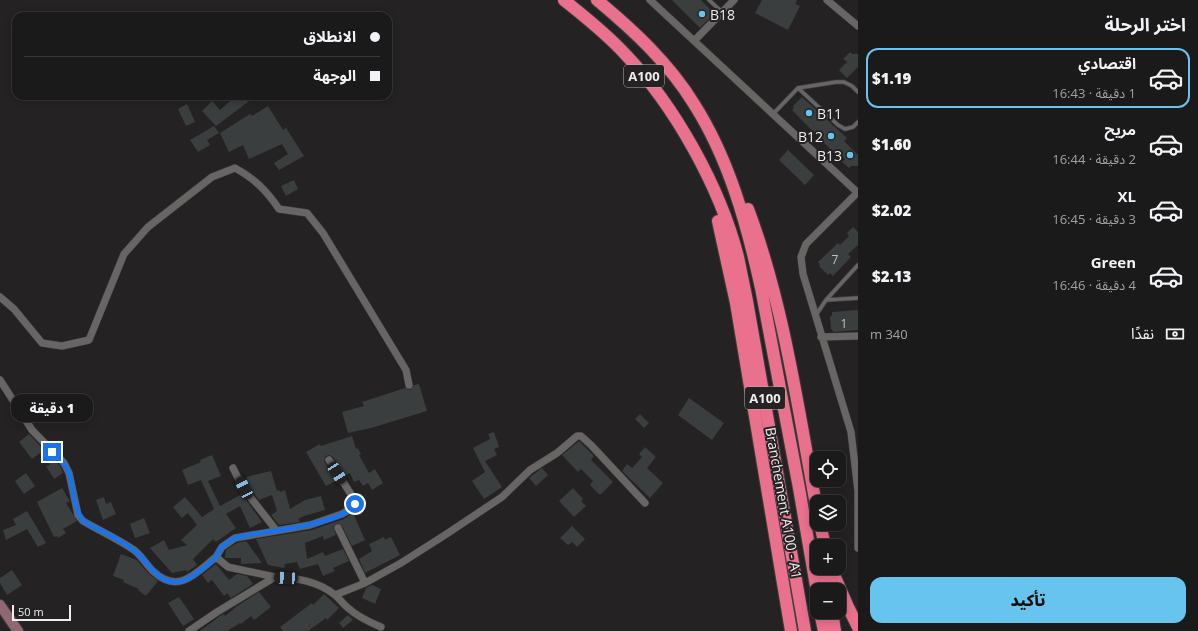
<!DOCTYPE html>
<html lang="ar">
<head>
<meta charset="utf-8">
<style>
  :root { --surface:#1b1a1a; --page:#242323; --text:#f1f3f6; --muted:#a0a1a2; --line:#393839; --accent:#67c4ef }
  body { margin:0; font-family:"Open Sans","Noto Sans Arabic",sans-serif; background:var(--page); color:var(--text); direction:rtl; height:100vh; display:flex; flex-direction:column; font-size:15px; white-space:nowrap }
  * { box-sizing:border-box; margin:0 }
  p { font-size:13px; color:var(--muted) }
  .icon { flex:none; width:22px; height:22px; fill:none; stroke:currentColor; stroke-width:2; stroke-linecap:round; stroke-linejoin:round }
  .map { position:relative; flex:1; overflow:hidden; direction:ltr }
  .sheet { display:flex; flex-direction:column; background:var(--surface); width:340px }
  .sheet>* { flex:none }
  .banner { position:absolute; left:12px; top:12px; width:380px; height:88px; border-radius:12px; box-shadow:0 2px 10px #0003,0 0 0 1px var(--line); direction:rtl; display:grid; align-content:center; height:88px; padding:0 12px; background:var(--surface) }
  .fabs { position:absolute; left:810px; top:451px; display:grid; gap:8px }
  .fabs a { display:grid; place-items:center; width:36px; height:36px; border-radius:8px; background:var(--surface); box-shadow:0 2px 10px #0003,0 0 0 1px var(--line); font-size:20px }
  .scale { position:absolute; left:12px; bottom:10px; width:59px; box-sizing:border-box; padding-left:4px; border:2px solid #efeded; border-top:0; font-size:11px; line-height:14px; white-space:nowrap; color:#efeded; -webkit-text-stroke:3px #242222; paint-order:stroke }
  .end { position:absolute; width:18px; height:18px; margin:-9px; border:5px solid #1a73e8; background:#fff; box-shadow:0 0 0 2px #fff }
  .from { border-radius:50% }
  .bubble { position:absolute; height:28px; border-radius:12px; background:var(--surface); box-shadow:0 2px 10px #0003,0 0 0 1px var(--line); font-size:13px; font-weight:800; line-height:28px; text-align:center; direction:rtl }
  .car { position:absolute; width:12px; height:24px; margin:-12px -6px; border-radius:5px; box-shadow:0 0 3px 1px #0007; background:linear-gradient(#222 24%,#8ab4d8 0 40%,#222 0 76%,#8ab4d8 0 86%,#222 0) }
  .banner b { display:flex; align-items:center; gap:14px; height:38px; font-size:15px }
  .banner b+b { border-top:1px solid var(--line) }
  .banner i { width:10px; height:10px; background:var(--text) }
  ul { padding:0; list-style:none }
  li { display:flex; align-items:center; gap:12px; height:60px; margin:0 8px 6px; padding:0 4px; border:2px solid transparent; border-radius:12px }
  li div { flex:1 }
  li b { display:block; font-size:15px }
  li em { font-style:normal; font-weight:800 }
  li.active { border-color:var(--accent) }
  li>.icon { width:36px; height:36px; stroke-width:1.5 }
  h2 { padding:0 12px; font-size:18px; line-height:48px }
  .pay { display:flex; align-items:center; gap:10px; height:44px; padding:0 12px; font-size:15px }
  .pay p { margin-inline-start:auto }
  .cta { display:flex; gap:8px; margin-top:auto; padding:8px 12px }
  .cta a { flex:1; height:46px; border-radius:12px; background:var(--accent); color:#111; font-size:16px; font-weight:800; line-height:46px; text-align:center }
  main { display:flex; flex:1; min-height:0 }
  .map>svg:first-child { display:block }
  .building { fill:#3b3e3f }
  .lines { fill:none; stroke-linecap:round; stroke-linejoin:round }
  .lane-casing { stroke:#403d3e; stroke-width:5 }
  .street-casing { stroke:#403d3e; stroke-width:8 }
  .secondary-casing { stroke:#403d3e; stroke-width:12 }
  .highway-casing { stroke:#403d3e; stroke-width:14 }
  .lane { stroke:#686565; stroke-width:3.5 }
  .street { stroke:#686565; stroke-width:7 }
  .secondary { stroke:#8f6971; stroke-width:10 }
  .highway { stroke:#ea718d; stroke-width:12 }
  .route { stroke:#1a73e8; stroke-width:5 }
  .poi-dot { fill:#67c4ef; stroke:#242222; stroke-width:1.5 }
  .labels { text-anchor:middle; dominant-baseline:central; stroke-width:4; stroke-linejoin:round; paint-order:stroke }
  .number-label { font-size:12px; fill:#c2c1c2 }
  .shield { fill:#242222; stroke:#b2b0b0; stroke-width:1 }
  .shield-label { font-size:13px; font-weight:bold; fill:#efeded }
  .poi-label { font-size:14px; fill:#efeded; stroke:#242222; text-anchor:start }
  .street-label { font-size:14px; fill:#efeded; stroke:#242222 }
</style>
</head>
<body>
<main>
<section class="sheet">
<h2>اختر الرحلة</h2>
<ul>
<li class="active"><svg class="icon" aria-label="car" viewBox="0 0 24 24"><path d="M5 17H2v-5l4-1 3-4h7l3 4 3 1v5h-3M9 17h6M6 11h13"/><circle cx="7" cy="17" r="2"/><circle cx="17" cy="17" r="2"/></svg><div><b>اقتصادي</b><p>1 دقيقة · 16:43</p></div><em>$1.19</em></li>
<li><svg class="icon" aria-label="car" viewBox="0 0 24 24"><path d="M5 17H2v-5l4-1 3-4h7l3 4 3 1v5h-3M9 17h6M6 11h13"/><circle cx="7" cy="17" r="2"/><circle cx="17" cy="17" r="2"/></svg><div><b>مريح</b><p>2 دقيقة · 16:44</p></div><em>$1.60</em></li>
<li><svg class="icon" aria-label="car" viewBox="0 0 24 24"><path d="M5 17H2v-5l4-1 3-4h7l3 4 3 1v5h-3M9 17h6M6 11h13"/><circle cx="7" cy="17" r="2"/><circle cx="17" cy="17" r="2"/></svg><div><b>XL</b><p>3 دقيقة · 16:45</p></div><em>$2.02</em></li>
<li><svg class="icon" aria-label="car" viewBox="0 0 24 24"><path d="M5 17H2v-5l4-1 3-4h7l3 4 3 1v5h-3M9 17h6M6 11h13"/><circle cx="7" cy="17" r="2"/><circle cx="17" cy="17" r="2"/></svg><div><b>Green</b><p>4 دقيقة · 16:46</p></div><em>$2.13</em></li>
</ul>
<div class="pay"><svg class="icon" aria-label="cash" viewBox="0 0 24 24"><path d="M3 7h18v10H3z"/><circle cx="12" cy="12" r="2"/></svg>نقدًا<p>340 m</p></div>
<div class="cta"><a>تأكيد</a></div>
</section>
<div class="map">
<svg width="858" height="631" viewBox="0 0 858 631">
  <rect width="100%" height="100%" fill="#242222"/>
  <path class="building" d="M672,0H701L714,13L700,28Z
    M762,0H797L795,4L800,6L788,30L755,13Z
    M850,52L852,54H858V67L847,78L839,70L847,62L843,59Z
    M236,96H256L216,126L202,111L212,101L220,110Z
    M802,97L847,138L844,141L858,155V166H851L849,168L842,162L845,159L836,150L833,152L792,110L794,108L793,106Z
    M187,104L195,122L186,126L178,109Z
    M268,106L283,130L286,128L304,156L279,170L274,163L288,154L282,144L249,159L243,145L229,152L220,133L250,114L252,116Z
    M214,126L219,133L207,140L210,145L198,152L190,140Z
    M788,150L814,175L805,185L779,160Z
    M294,180L298,189L286,196L281,186Z
    M853,227L858,232V245L848,254L851,257L833,276L830,273L828,275L819,266L820,264L818,262L838,243L840,245L849,236L847,233Z
    M858,310V330L833,332L832,329H831L830,316H832V312Z
    M419,384L427,411L371,428L348,433L342,412L364,406L362,402L405,388L410,390L414,385Z
    M689,398L724,423L712,440L678,415Z
    M640,414L649,423L644,428L635,419Z
    M494,432L499,447L494,449L497,455L485,461L502,487L484,499L472,481L485,472L473,448L490,439L488,434Z
    M29,434L44,450L32,459L19,442Z
    M352,436L356,449L358,448L361,454L359,455L369,473L375,469L383,483L372,490L368,483L363,486L359,480L354,482L350,473L345,476L333,457L329,455L326,456L324,461L336,481L326,486L306,452L320,444L321,446Z
    M579,441L594,456L591,460L613,482L600,495L590,485L593,481L581,469L578,472L562,455Z
    M645,447L656,457L647,468L663,483L650,498L622,471L627,464L632,468L642,457L639,454Z
    M212,455L221,476L208,481L220,506L242,494L262,522L250,528L240,506L226,514L236,528L216,542L213,539L193,559L197,565L187,572L186,570L172,573L150,548L164,540L169,550L187,545L181,540L197,525L188,513L182,518L173,507L185,497L202,517L214,509L201,480L188,485L182,470L201,462L200,460Z
    M52,458L60,466L63,473L54,479L46,466L50,465L48,460Z
    M542,468L548,475L536,486L529,478Z
    M271,471L277,491L279,490L280,492L285,490L290,509L305,500L321,496L325,510L304,516L298,519L300,522L279,525L271,515L277,511L272,495L259,500L248,486L246,477Z
    M26,473L35,486L24,494L15,481Z
    M62,488L70,501L66,503L77,521L63,529L66,533L58,538L57,536L54,537L37,502Z
    M573,488L583,499L581,501L586,506L574,517L559,501Z
    M104,497L106,504L111,502L116,514L103,520L96,500Z
    M27,511L46,543L38,547L27,529L6,540L3,530L16,525L13,519Z
    M353,513L365,540L352,546L342,526L338,523L333,527L336,535L324,540L323,536L305,543L307,559L323,552L325,556L343,549L349,561L333,568L335,571L323,576L318,564L300,569L297,562L285,564L284,568L268,565L256,539L312,530L344,519Z
    M144,518L150,533L135,538L130,524Z
    M572,526L585,539L577,547L572,542L568,545L560,538Z
    M384,537L385,540L391,537L400,555L365,573L359,559L372,551L369,544Z
    M246,541L262,563L241,564V558H225L226,550L237,543Z
    M121,554L137,560L148,573L158,581L146,596L138,590L139,589L123,582L124,580L113,576Z
    M216,564L229,580L237,574L247,576L253,584L231,598L227,593L224,596L212,580L208,583L202,575Z
    M12,570L22,585L7,595L0,583V578Z
    M372,585L381,589L375,604L362,598L366,588Z
    M259,592L271,607L254,620L251,616L241,624L240,623L227,631H200L220,616L224,614L225,616L237,606Z
    M324,594L339,608L327,620L326,618L308,631H283L280,627L312,603L313,605Z
    M179,597L194,619L183,626L168,603Z
    M348,615L353,620L343,628L339,623Z"/>
  <g class="lines">
    <defs>
      <path id="lane" d="M709,0L722,12
        M798,88L838,125L845,129L853,127L858,122
        M773,114L798,88L836,82H844L852,86L858,92
        M858,265L826,300L858,298
        M816,315L826,300"/>
      <path id="street" d="M650,0L858,193
        M827,0L858,26
        M694,41L734,0
        M858,192L806,244L801,257L803,274L851,432L858,491V548
        M0,297L14,309L42,343L62,346L89,340L124,254L148,227L212,177L235,168C255,179 266,190 279,209L307,213L323,233L406,370L409,385
        M821,337L858,336
        M0,380L32,430L64,463L69,473L78,515L83,521C100,531 118,539 134,550C143,557 147,566 154,572C179,595 197,572 216,557
        M233,468L243,488L276,530
        M338,528L365,583
        M275,577C296,578 318,581 335,595C340,599 343,604 348,608C358,617 369,622 381,627
        M335,595L365,583L401,563L445,535L502,497L530,470L557,453L577,436H581L591,445L645,503
        M189,631L217,612L275,577L228,567L216,557L222,547L235,538L310,525L342,514L352,508L355,504L354,499L329,460"/>
      <path id="secondary" d="M0,605L18,631"/>
      <path id="highway" d="M564,0C585,17 607,34 625,54C675,106 720,187 738,257C741,271 744,287 747,301L805,631
        M597,0C633,30 669,63 694,104C729,159 747,224 761,288L799,488L817,592
        M748,209C784,305 798,409 817,510
        M718,221L736,303L791,631
        M820,524L825,546
        M825,568L828,590
        M831,568L848,607L858,627
        M820,612L824,631
        M832,612L835,631"/>
    </defs>
    <use href="#lane" class="lane-casing"/>
    <use href="#street" class="street-casing"/>
    <use href="#secondary" class="secondary-casing"/>
    <use href="#highway" class="highway-casing"/>
    <use href="#lane" class="lane"/>
    <use href="#street" class="street"/>
    <use href="#secondary" class="secondary"/>
    <use href="#highway" class="highway"/>
  </g>
  <g class="lines">
    <path class="route" d="M52,452C59,458 66,464 69,473C74,490 73,507 83,521C100,531 121,539 136,552C148,562 157,582 175,582C187,583 207,566 216,557C218,554 219,550 222,547C227,542 236,537 243,536C266,531 343,525 355,504"/>
  </g>
  <g class="poi-dot">
    <circle cx="702" cy="14" r="4"/>
    <circle cx="809" cy="113" r="4"/>
    <circle cx="831" cy="136" r="4"/>
    <circle cx="850" cy="155" r="4"/>
  </g>
  <g class="labels">
    <g class="number-label">
      <text x="835" y="259">7</text>
      <text x="844" y="323">1</text>
    </g>
    <g class="shield">
      <rect x="624" y="65" width="40" height="22" rx="3"/>
      <rect x="745" y="387" width="40" height="22" rx="3"/>
    </g>
    <g class="shield-label">
      <text x="644" y="76">A100</text>
      <text x="765" y="398">A100</text>
    </g>
    <g class="poi-label">
      <text x="710" y="14">B18</text>
      <text x="817" y="113">B11</text>
      <text x="823" y="136" text-anchor="end">B12</text>
      <text x="842" y="155" text-anchor="end">B13</text>
    </g>
    <g class="street-label">
      <text transform="translate(784 503) rotate(80)">Branchement A100 - A1</text>
    </g>
  </g>
</svg>
<div class="fabs">
<a><svg class="icon" aria-label="locate" viewBox="0 0 24 24"><circle cx="12" cy="12" r="6"/><path d="M12 2v4M12 18v4M2 12h4M18 12h4"/></svg></a>
<a><svg class="icon" aria-label="layers" viewBox="0 0 24 24"><path d="M12 4l9 5-9 5-9-5zM3 14l9 5 9-5"/></svg></a>
<a>+</a>
<a>−</a>
</div>
<div class="scale">50 m</div>
<i class="end from" style="left:355px;top:504px"></i>
<i class="end" style="left:52px;top:452px"></i>
<div class="bubble" style="left:11px;top:394px;width:82px">1 دقيقة</div>
<i class="car" style="left:337px;top:473px;rotate:147deg"></i>
<i class="car" style="left:244px;top:488px;rotate:333deg"></i>
<i class="car" style="left:286px;top:578px;rotate:273deg"></i>
<div class="banner">
<b><i class="from"></i>الانطلاق</b>
<b><i></i>الوجهة</b>
</div>
</div>
</main>
</body>
</html>
